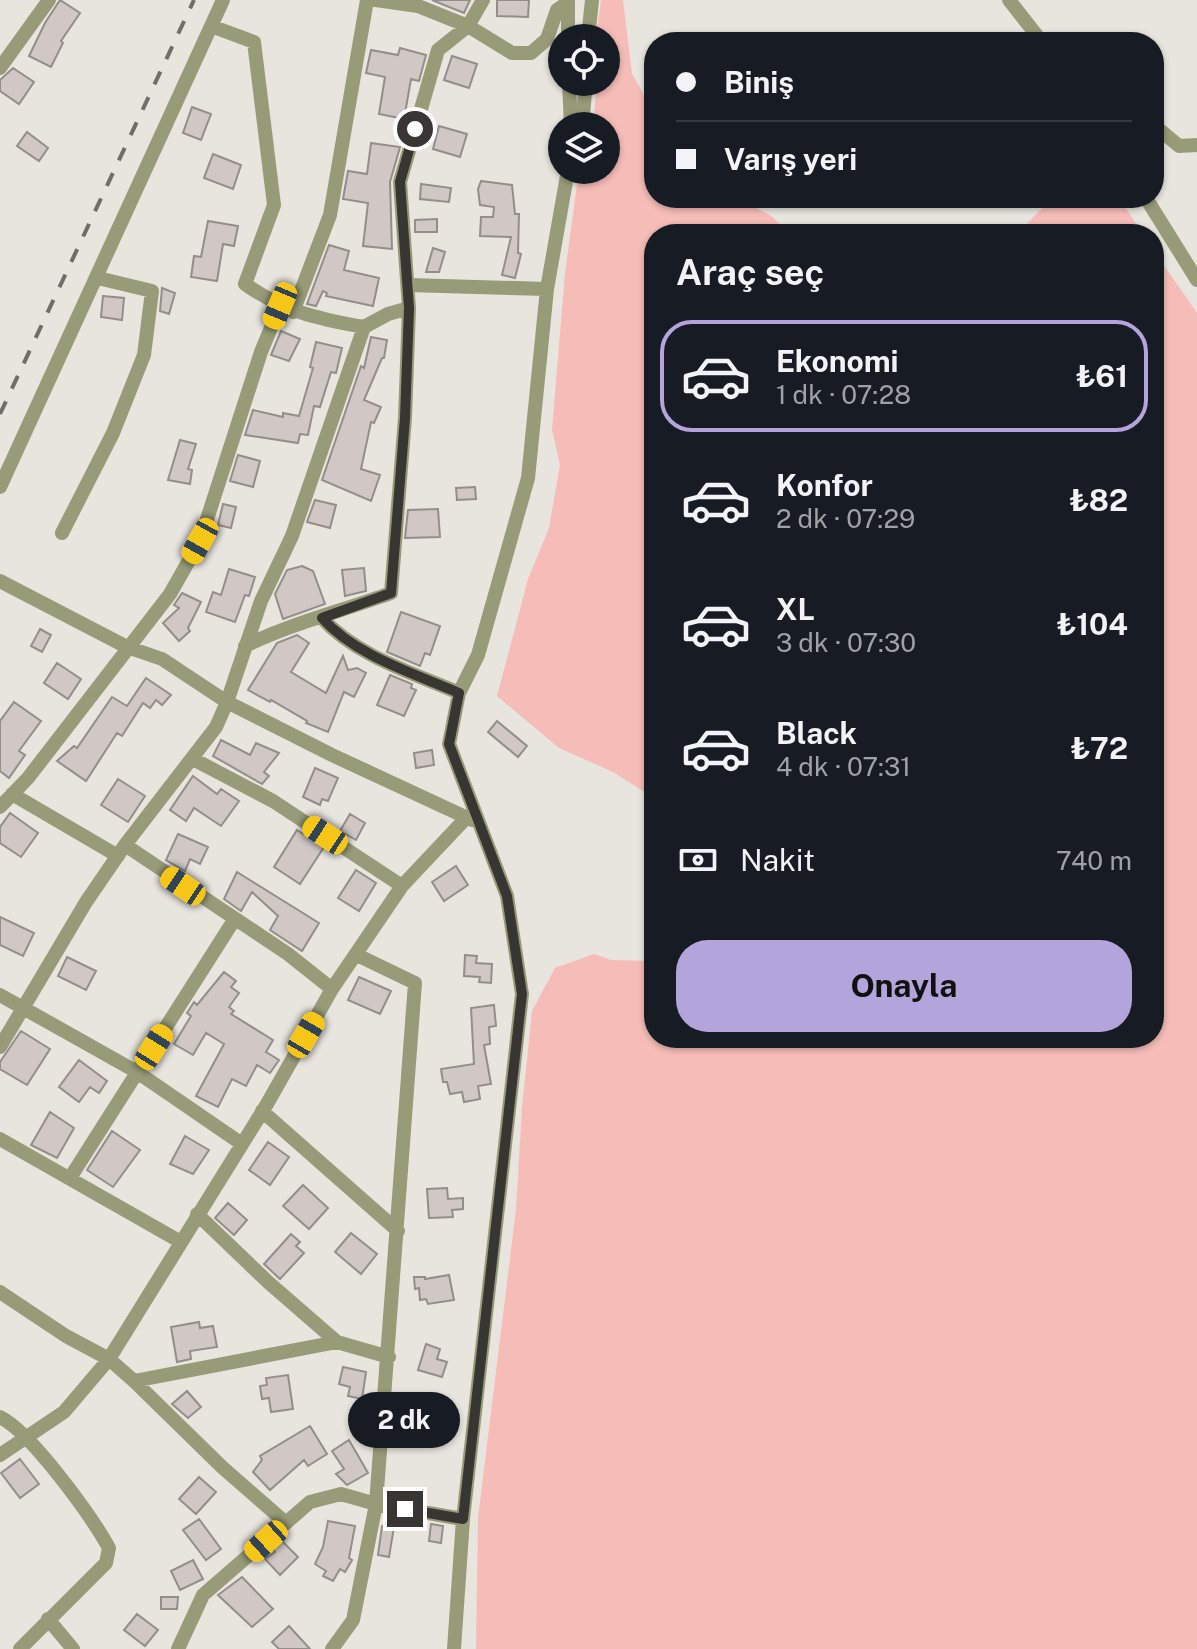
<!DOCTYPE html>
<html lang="tr">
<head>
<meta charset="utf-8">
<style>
  :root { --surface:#171b24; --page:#242831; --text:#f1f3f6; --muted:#9ea1a6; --line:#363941; --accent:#b4a4dc }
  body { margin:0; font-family:"Public Sans",sans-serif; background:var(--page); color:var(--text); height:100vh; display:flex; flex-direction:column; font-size:30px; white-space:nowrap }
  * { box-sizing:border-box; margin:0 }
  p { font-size:26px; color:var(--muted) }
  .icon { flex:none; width:44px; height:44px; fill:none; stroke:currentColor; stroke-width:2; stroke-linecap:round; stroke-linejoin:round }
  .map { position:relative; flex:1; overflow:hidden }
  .drawer { position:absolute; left:644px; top:224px; width:520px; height:824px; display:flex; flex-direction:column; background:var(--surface); border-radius:32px; box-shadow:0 2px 6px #0004 }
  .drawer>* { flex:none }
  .top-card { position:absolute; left:644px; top:32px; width:520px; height:176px; border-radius:32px; box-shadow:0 2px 6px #0004; display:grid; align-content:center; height:176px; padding:0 32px; background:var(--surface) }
  .tools { position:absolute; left:548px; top:24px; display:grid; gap:16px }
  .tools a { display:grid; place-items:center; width:72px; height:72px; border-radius:50%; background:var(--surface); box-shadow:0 2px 6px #0004; font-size:40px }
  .end { position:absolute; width:36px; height:36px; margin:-18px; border:10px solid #373633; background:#fff; box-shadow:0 0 0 4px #fff }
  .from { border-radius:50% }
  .bubble { position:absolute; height:56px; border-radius:28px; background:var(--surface); box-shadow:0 2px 6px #0004; font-size:26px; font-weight:700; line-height:56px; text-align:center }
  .car { position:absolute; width:24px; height:48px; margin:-24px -12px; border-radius:10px; box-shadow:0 0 6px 2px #0007; background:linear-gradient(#f5c518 24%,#345 0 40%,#f5c518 0 76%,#345 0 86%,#f5c518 0) }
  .top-card b { display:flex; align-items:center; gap:28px; height:76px; font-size:30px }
  .top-card b+b { border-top:2px solid var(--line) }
  .top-card i { width:20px; height:20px; background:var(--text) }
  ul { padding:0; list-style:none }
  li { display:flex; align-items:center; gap:24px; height:112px; margin:0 16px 12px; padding:0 16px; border:4px solid transparent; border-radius:32px }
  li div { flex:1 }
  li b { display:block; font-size:30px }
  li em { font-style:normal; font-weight:700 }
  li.on { border-color:var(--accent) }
  li>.icon { width:72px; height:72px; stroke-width:1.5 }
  h2 { padding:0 32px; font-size:36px; line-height:96px }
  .pay { display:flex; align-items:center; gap:20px; height:88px; padding:0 32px; font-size:30px }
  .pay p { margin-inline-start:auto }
  .action { display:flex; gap:16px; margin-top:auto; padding:16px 32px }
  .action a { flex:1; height:92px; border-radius:32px; background:var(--accent); color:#111; font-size:32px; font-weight:700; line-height:92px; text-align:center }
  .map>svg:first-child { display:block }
  .green { fill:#f6bcb8 }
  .building { fill:#cfc8c4; stroke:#948e8a; stroke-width:2 }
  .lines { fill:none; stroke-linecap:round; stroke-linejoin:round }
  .minor { stroke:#979b78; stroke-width:14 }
  .rail { stroke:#706e6a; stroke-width:4; stroke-dasharray:14 14; stroke-linecap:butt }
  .route { stroke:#373633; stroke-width:10 }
</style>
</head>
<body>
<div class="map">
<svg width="1197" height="1649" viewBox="0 0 1197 1649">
  <rect width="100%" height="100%" fill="#e8e4de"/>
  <path class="green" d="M601,0H623L632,74L643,93L648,121L654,135V198H737L770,215L781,225V234H654V798L613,772L559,748L497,696L528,579L549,528L560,465L552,430L565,273L579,170H606V126H593L597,82H606V38H596Z
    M1052,198H1119L1143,234H1017Z
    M1154,251L1197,313V1649H476L478,1518L516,1209L522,1108L532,1011L555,968L594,954L611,960L654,961V1038H1154Z"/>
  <path class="building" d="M60,0L80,13L61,41L63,43L51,67L29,56L45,23Z
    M432,0H470L464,13Z
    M497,0H529L528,17L497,16Z
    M400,48L426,55L419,81L411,79L404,119L379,114L385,77L366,73L371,50L398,55Z
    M452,56L477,64L469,88L444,80Z
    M13,68L34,82L19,104L0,91V80Z
    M192,107L211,114L201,140L183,133Z
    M439,126L467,134L460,157L433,149Z
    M27,132L48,148L39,161L17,146Z
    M371,143L400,147L390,182L392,249L363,246L368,203L343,199L348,171L367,174Z
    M213,154L241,165L233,189L204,178Z
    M481,181L512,185L515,214H519L518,253L521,254L515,278L502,275L511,237L480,236L481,217H493L494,207L480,205L478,189Z
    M421,184L451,188L449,202L420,199Z
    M437,219V232H415V220Z
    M208,221L238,226L234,246L223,244L217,281L191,277L194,256L201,257Z
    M329,245L349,251L344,270L379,278L373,306L326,296L327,293L323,291L316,306L307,304Z
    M433,248L445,252L439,272H426Z
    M162,288L175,293L169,314L160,311Z
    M103,296L124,298L122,320L101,317Z
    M281,331L300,339L289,361L271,355Z
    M371,337L387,340L384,358H382L364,400L381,407L374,423L371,422L361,469L380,475L371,501L322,480L361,366L364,368Z
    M316,342L342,348L336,373L331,372L320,407L314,406L308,435L300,434L298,443L245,435L253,410L283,417V413L299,416L313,368L310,367Z
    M180,440L196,444L188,469L192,470L190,484L168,480Z
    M238,455L260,461L253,487L230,481Z
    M475,487L476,499L457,500L456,488Z
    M315,500L336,505L330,528L307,522Z
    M223,504L236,507L231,528L218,525Z
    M438,509L440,537L405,538L408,510Z
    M302,566L313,571L325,604L283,619L275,594L287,570Z
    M364,568L366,591L345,596L342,570Z
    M229,569L255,577L249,596L245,595L235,622L206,612L213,592L221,595Z
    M182,593L201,602L188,628L190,631L179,641L163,623L179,608L174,605Z
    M401,612L440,626L430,655L425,653L420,666L387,652Z
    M40,629L51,635L42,652L31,646Z
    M297,635L309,643L291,672L326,693L343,656L348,670L357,668L366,673L354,697L344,692L328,732L306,723L307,721L271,700L270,702L248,690L277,643Z
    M57,663L81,679L68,699L44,683Z
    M390,675L412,684L411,688L416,690L404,716L377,705Z
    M146,678L171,695L162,705L156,700L150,708L143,703L122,736L117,733L86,781L57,761L74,746L77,748L112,697L127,706Z
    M14,702L41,721L19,751L25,755L9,778L0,771V721Z
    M497,721L527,746L518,757L488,732Z
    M221,740L250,755L256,743L279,753L264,772L269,776L262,784L213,756Z
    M432,750L434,765L416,768L414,753Z
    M315,768L338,778L328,801L322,799L320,805L303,797Z
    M193,776L217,794L221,789L239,801L221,826L194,808L186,821L170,810Z
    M118,779L145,796L128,822L101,805Z
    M10,813L38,833L21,857L0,843V827Z
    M350,814L365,823L356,840L340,831Z
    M297,830L324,847L300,884L274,867Z
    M178,834L208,847L200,864L190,859L185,871L166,860Z
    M456,866L468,885L444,901L432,882Z
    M356,870L376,883L359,911L338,898Z
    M237,872L319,923L302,951L270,930L278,916L252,892L241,911L224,899Z
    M0,917L34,933L23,956L0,945Z
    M465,955L477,956L476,963L492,964L491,983L479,982L480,977L464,976Z
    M67,957L96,971L86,990L58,976Z
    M224,972L236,981L231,987L239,993L229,1007L234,1011L231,1014L273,1040L266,1052L279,1060L270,1073L257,1065L246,1086L232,1079L218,1107L196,1096L224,1044L206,1033L193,1055L174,1044L191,1016L187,1013L194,1002L197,1005Z
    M359,977L391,991L380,1014L348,1000Z
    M494,1005L496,1026L489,1027L490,1044L484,1045L491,1084L478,1086L480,1099L464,1102L462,1092L450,1094L447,1082H443L441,1069L474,1064L471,1008Z
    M21,1031L50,1049L27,1085L0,1069V1062Z
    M79,1060L107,1081L99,1093L90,1087L79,1102L59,1087Z
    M50,1112L74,1128L57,1158L31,1145Z
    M112,1131L140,1150L113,1187L87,1170Z
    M185,1136L209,1150L193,1174L170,1164Z
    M268,1142L289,1157L270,1185L249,1170Z
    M303,1185L328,1208L309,1229L283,1206Z
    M447,1188L448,1199L463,1198V1209L452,1210L453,1217L429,1218L427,1189Z
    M228,1203L247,1220L234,1235L215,1218Z
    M351,1233L377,1254L361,1274L335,1252Z
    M291,1234L300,1242L296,1246L304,1253L280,1279L264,1264Z
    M449,1275L454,1300L428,1304L426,1299L420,1300L419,1288L415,1289L414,1277H425V1279Z
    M199,1322L200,1328L213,1326L217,1347L190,1351L191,1359L177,1362L171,1327Z
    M426,1344L440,1349L437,1359L447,1362L442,1377L418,1370Z
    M343,1367L366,1372L362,1399L348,1396L350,1387L339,1384Z
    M288,1375L293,1409L271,1412L269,1398L262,1399L260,1386L267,1385L266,1378Z
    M187,1391L201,1407L188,1418L172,1404Z
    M310,1426L327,1454L308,1466L304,1460L270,1490L253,1472L262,1460L260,1456Z
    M349,1440L368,1473L347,1485L336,1474L344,1469L332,1451Z
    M20,1459L39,1484L20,1498L1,1473Z
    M199,1477L216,1492L196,1514L179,1499Z
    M199,1519L221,1549L206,1560L183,1530Z
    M328,1521L355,1526L349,1558L352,1560L345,1572L340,1569L333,1581L323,1576L326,1571L315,1564L323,1547Z
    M431,1524L443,1526L441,1543L429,1541Z
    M382,1526L394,1527L389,1557L378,1555Z
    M281,1540L298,1557L280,1575L265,1559L275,1552L272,1548Z
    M193,1560L203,1579L180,1590L171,1571Z
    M242,1577L273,1609L252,1627L218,1595Z
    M161,1597H178L177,1609H161Z
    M137,1614L158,1630L145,1646L124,1630Z
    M289,1626L310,1649H279L272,1642Z"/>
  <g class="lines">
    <path class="minor" d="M376,0L418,6L468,26L512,53H531L547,39L557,10L567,3
      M568,0V38
      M1009,0L1042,42
      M211,26L254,42L274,205L245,284C283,311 318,319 364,327L388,314L409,308
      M588,38L592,0
      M0,68L49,0
      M569,82L571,126
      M1154,125L1179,146L1197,145
      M582,126L586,82
      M1146,198L1197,280
      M408,285L547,289
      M293,312L330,215L367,0
      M0,487L223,0
      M62,533L113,433L144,355L152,291L98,278
      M0,581L127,647L162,659L227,702L332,755L472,820
      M322,618C356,656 413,673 459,693
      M245,646C292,623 342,611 391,593L405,418L409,308L400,182L438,50L468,26L483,0
      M193,759L273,801L402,886
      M12,794L118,856
      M0,807L28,778L170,594L200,541L261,352L280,306
      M125,845L288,954L332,989
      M357,955L415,983L376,1504L463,1519
      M0,995L137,1072L242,1144
      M0,1047L86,902L125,845L216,727L227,702L261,601L292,536L364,327
      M262,1111L398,1231
      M0,1139L181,1242
      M70,1178L234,920
      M197,1214L268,1282L337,1342
      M0,1292L66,1336L109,1359L134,1381L337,1342L389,1357
      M134,1381L222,1467L286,1523
      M0,1417C31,1432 92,1517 109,1548L106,1563L20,1649
      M0,1455L64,1412L109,1359L267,1104L332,989L402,886L467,817
      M48,1619L73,1649
      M178,1649L203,1595L310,1502L341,1494L376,1504L353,1620L332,1649
      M454,1649L463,1519L522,994L507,896L449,744L459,693L478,655L528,478L547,289L568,170"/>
    <path class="rail" d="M0,414L194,0"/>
  </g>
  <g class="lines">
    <path class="route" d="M405,1509L463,1519L522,994L507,896L449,744L459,693C413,673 356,656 322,618L391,593L405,418L409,308L400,182L415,129"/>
  </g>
</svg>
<div class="tools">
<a><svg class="icon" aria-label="locate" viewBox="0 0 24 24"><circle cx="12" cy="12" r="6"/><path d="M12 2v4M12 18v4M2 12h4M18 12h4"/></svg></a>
<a><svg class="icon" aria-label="layers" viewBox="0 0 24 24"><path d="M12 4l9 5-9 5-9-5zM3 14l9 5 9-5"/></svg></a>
</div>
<i class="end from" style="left:415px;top:129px"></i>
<i class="end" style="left:405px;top:1509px"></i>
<div class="bubble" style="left:348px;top:1392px;width:112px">2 dk</div>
<i class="car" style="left:280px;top:306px;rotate:203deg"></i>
<i class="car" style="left:200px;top:541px;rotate:209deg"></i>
<i class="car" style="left:325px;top:835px;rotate:303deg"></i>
<i class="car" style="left:183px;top:886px;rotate:304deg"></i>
<i class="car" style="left:306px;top:1035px;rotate:30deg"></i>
<i class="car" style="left:154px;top:1047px;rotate:32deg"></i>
<i class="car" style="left:266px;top:1541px;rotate:228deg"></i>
<div class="top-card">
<b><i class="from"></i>Biniş</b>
<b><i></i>Varış yeri</b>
</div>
<section class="drawer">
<h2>Araç seç</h2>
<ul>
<li class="on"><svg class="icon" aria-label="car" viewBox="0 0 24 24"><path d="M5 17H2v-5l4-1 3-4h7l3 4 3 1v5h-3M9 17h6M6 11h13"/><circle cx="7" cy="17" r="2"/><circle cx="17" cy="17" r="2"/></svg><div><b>Ekonomi</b><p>1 dk · 07:28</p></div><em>₺61</em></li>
<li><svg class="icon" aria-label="car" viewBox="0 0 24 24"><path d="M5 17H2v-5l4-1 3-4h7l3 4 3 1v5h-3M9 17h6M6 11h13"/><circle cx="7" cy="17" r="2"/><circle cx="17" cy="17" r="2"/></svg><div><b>Konfor</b><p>2 dk · 07:29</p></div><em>₺82</em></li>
<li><svg class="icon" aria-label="car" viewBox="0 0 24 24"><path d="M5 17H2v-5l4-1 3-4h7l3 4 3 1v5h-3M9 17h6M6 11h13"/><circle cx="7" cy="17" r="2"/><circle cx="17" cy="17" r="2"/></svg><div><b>XL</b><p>3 dk · 07:30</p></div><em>₺104</em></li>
<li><svg class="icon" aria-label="car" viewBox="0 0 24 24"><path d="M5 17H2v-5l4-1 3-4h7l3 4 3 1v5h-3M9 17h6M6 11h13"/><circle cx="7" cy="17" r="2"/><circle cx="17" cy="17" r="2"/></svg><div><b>Black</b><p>4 dk · 07:31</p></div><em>₺72</em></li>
</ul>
<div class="pay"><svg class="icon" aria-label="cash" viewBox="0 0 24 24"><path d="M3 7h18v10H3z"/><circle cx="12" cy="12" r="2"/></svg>Nakit<p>740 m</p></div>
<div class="action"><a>Onayla</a></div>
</section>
</div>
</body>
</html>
